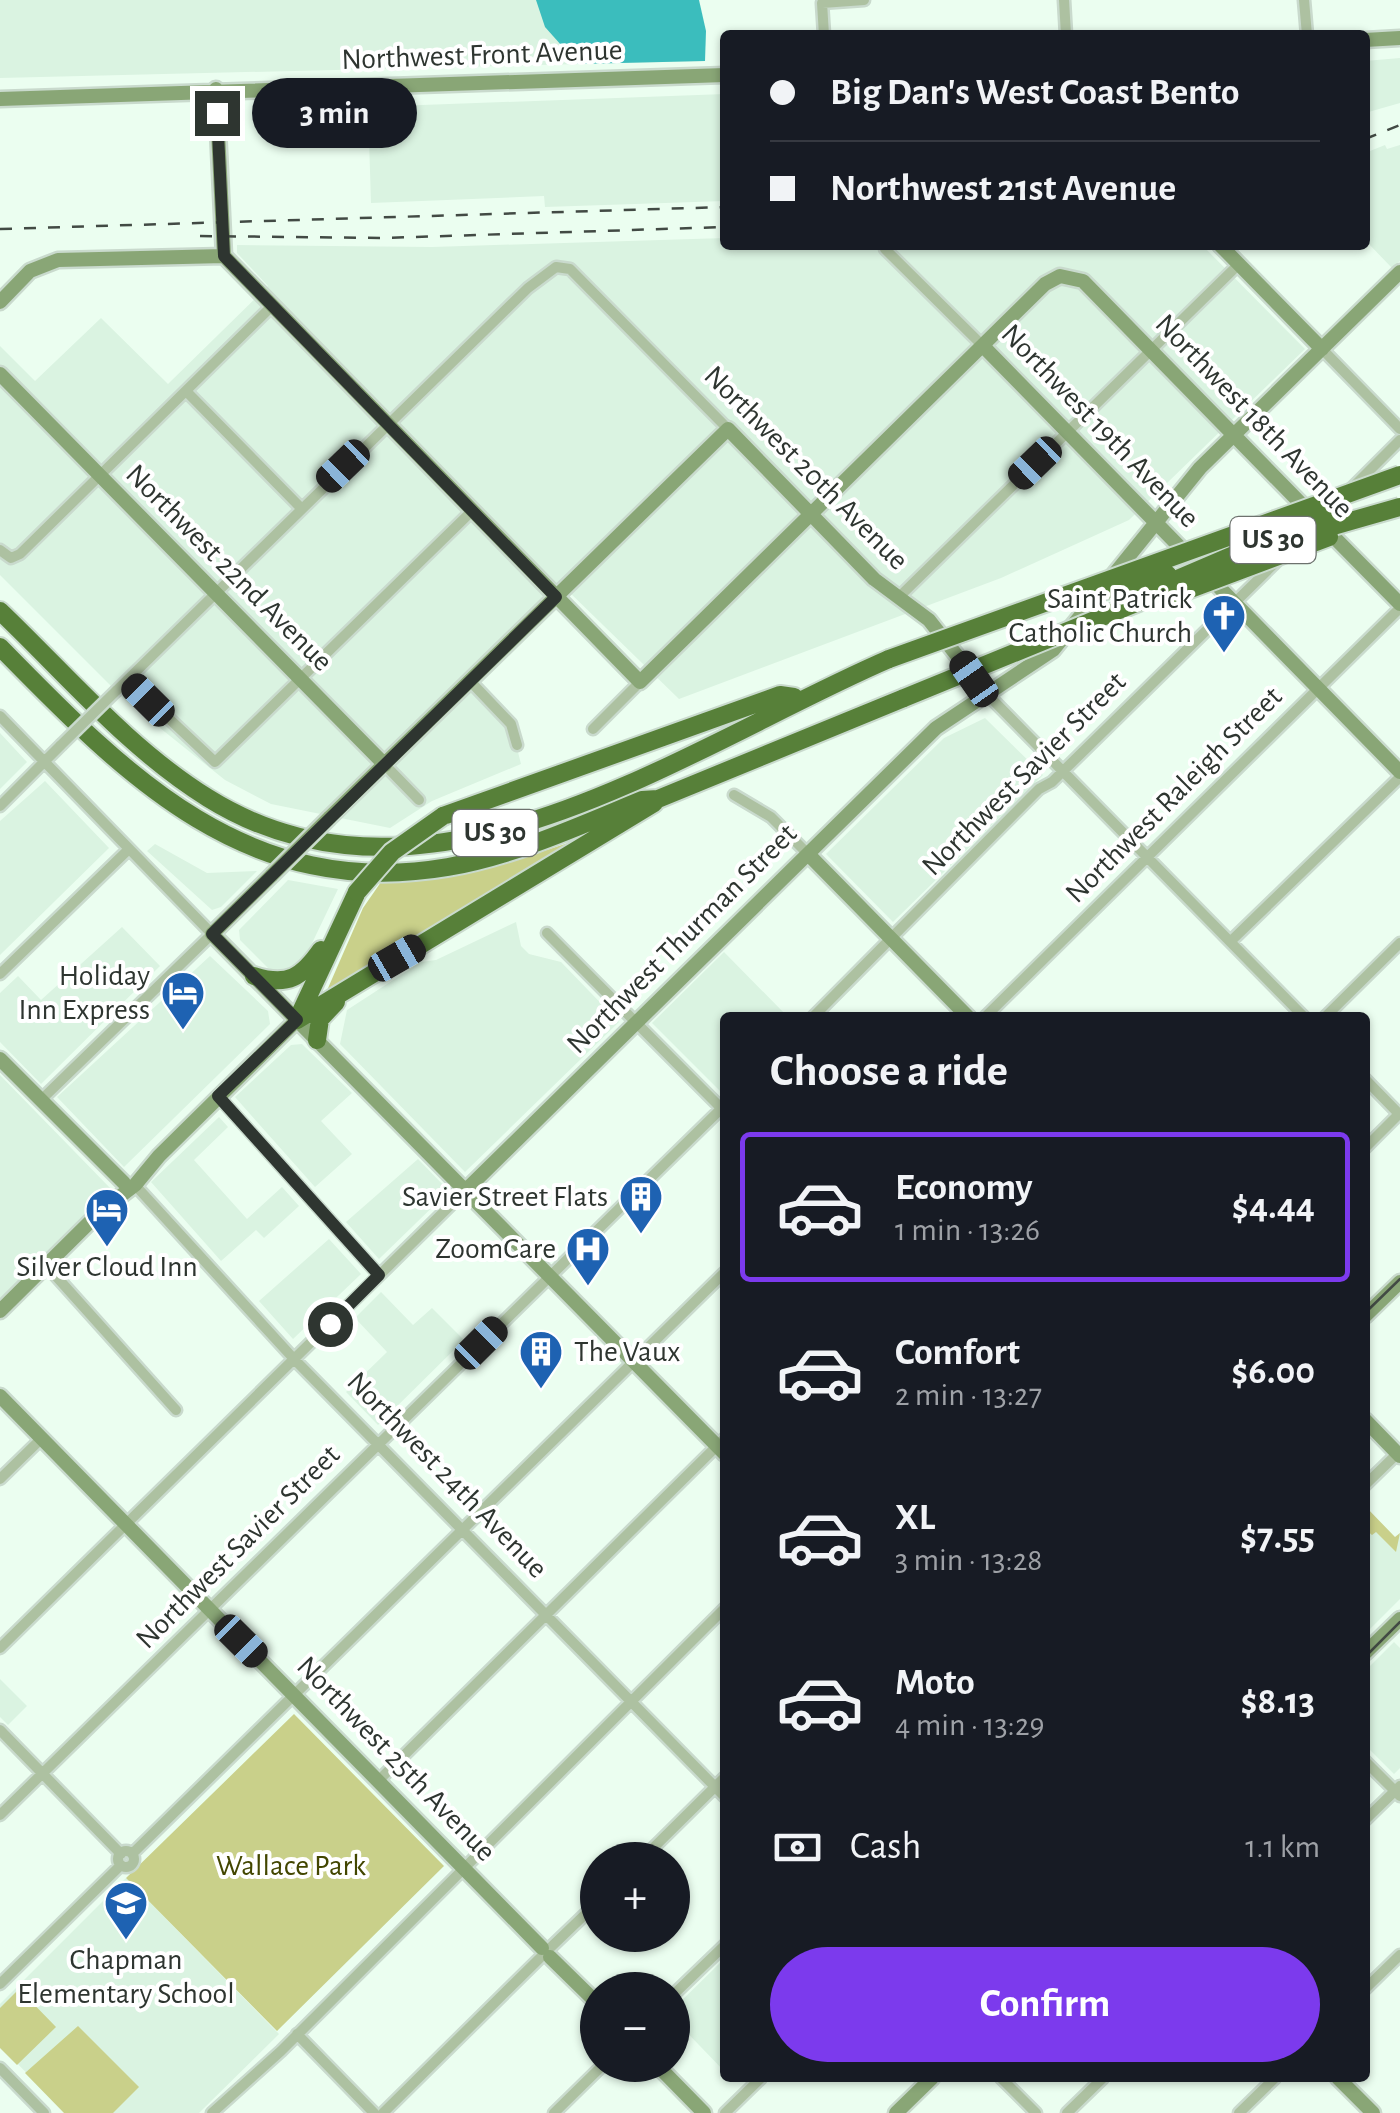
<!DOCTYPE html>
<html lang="en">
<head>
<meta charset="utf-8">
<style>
  :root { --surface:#171b24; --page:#20242c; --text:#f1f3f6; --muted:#9ea1a6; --line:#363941; --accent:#7c3aed }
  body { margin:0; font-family:"Alegreya Sans",sans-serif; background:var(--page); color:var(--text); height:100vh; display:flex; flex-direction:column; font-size:38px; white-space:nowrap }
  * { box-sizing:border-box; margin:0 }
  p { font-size:32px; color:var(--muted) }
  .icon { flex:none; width:55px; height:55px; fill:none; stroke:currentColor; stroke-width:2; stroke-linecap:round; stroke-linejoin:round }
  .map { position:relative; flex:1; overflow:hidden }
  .drawer { position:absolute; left:720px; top:1012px; width:650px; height:1070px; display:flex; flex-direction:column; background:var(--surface); border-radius:10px; box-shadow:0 2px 8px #0004 }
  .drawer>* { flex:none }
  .hud { position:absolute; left:720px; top:30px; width:650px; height:220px; border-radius:10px; box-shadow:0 2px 8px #0004; display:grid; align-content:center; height:220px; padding:0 50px; background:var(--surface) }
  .fabs { position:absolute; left:580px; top:1842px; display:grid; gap:20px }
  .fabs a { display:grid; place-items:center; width:110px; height:110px; border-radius:50%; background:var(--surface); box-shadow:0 2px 8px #0004; font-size:50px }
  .end { position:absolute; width:45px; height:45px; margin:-22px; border:12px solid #2e3530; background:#fff; box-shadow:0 0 0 5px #fff }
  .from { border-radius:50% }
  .bubble { position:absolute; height:70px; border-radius:35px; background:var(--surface); box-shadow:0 2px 8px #0004; font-size:32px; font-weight:700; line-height:70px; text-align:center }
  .car { position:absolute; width:30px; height:60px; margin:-30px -15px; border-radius:12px; box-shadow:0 0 8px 2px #0007; background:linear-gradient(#222 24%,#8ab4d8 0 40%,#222 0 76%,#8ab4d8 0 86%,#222 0) }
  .hud b { display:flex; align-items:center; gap:35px; height:95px; font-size:38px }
  .hud b+b { border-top:2px solid var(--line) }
  .hud i { width:25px; height:25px; background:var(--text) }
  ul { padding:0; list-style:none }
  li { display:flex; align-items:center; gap:30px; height:150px; margin:0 20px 15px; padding:0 30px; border:5px solid transparent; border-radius:10px }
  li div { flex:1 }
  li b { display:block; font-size:38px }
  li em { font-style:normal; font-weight:700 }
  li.active { border-color:var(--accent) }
  li>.icon { width:90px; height:90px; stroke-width:1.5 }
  h2 { padding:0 50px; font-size:45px; line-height:120px }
  .pay { display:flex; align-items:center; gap:25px; height:110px; padding:0 50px; font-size:38px }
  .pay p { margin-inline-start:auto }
  .action { display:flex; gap:20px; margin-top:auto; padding:20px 50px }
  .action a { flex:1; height:115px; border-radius:60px; background:var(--accent); color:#fff; font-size:40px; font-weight:700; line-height:115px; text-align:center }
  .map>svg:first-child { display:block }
  .built { fill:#daf3e1 }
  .green { fill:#c9d08a }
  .water { fill:#3bbdbd }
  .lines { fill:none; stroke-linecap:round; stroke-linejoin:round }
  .street-casing { stroke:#c9dacd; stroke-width:15 }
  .secondary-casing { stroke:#c9dacd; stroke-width:19 }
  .highway-casing { stroke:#c9dacd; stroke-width:22 }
  .street { stroke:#adc1a1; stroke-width:10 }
  .secondary { stroke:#89a676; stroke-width:14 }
  .highway { stroke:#578039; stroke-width:18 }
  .tram { stroke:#424a44; stroke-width:2.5 }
  .rail { stroke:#424a44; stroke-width:2.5; stroke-dasharray:12 12; stroke-linecap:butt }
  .street-bridge-casing { stroke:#c9dacd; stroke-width:15; stroke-linecap:butt }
  .secondary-bridge-casing { stroke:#c9dacd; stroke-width:19; stroke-linecap:butt }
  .highway-bridge-casing { stroke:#c9dacd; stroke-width:22; stroke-linecap:butt }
  .street-bridge { stroke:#adc1a1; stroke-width:10 }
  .secondary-bridge { stroke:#89a676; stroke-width:14 }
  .highway-bridge { stroke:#578039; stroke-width:18 }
  .route { stroke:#2e3530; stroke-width:12 }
  .labels { text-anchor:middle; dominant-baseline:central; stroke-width:8; stroke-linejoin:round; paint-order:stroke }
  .shield { fill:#fff; stroke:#6d726e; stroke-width:2.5 }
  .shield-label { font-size:28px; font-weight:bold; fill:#2e3530 }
  .street-label { font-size:30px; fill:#2e3530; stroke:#fff }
  .poi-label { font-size:30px; fill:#2e3530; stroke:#fff; text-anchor:end }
  .park-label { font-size:30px; fill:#424600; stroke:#fff }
</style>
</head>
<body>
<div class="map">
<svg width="1400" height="2113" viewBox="0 0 1400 2113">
  <rect width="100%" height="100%" fill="#ebfef0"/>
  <path class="built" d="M0,0H577L705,61L0,78Z
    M1400,58V103L1365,113V61Z
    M725,94V201L545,207L544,196L371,203L368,107Z
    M1385,145L1387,149L1400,145V261L1392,268L1365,240V153Z
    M725,238V245H1202L1305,349L1129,520L1001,578L679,699L565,588L469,681L511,724L521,764L432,801L390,828L271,804L225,780L125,700L0,575V346L35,381L101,318L168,384L268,286L237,253V245L432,247Z
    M985,718L1043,775L893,922L826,854L944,738Z
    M0,733L27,762L0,789Z
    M45,781L109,848L0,955V821Z
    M155,844L207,873L257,871L221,907L212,910L147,851Z
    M288,880L338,889L304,960L292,970L279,972L268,968L240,940L239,930Z
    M516,922L521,946L529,954L561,962L619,1022L465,1172L340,1044L347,1010L421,962L436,960Z
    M122,927L160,966L41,1084L0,1042V993L18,976L41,1000Z
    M724,952L788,1017L725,1018V1086L720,1091L652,1023Z
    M210,956L268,1011L270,1024L124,1167L57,1097Z
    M302,1044L352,1093L321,1121L352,1154L315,1187L235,1097L291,1045Z
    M0,1075L111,1189L0,1298Z
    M219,1117L228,1127L194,1160L247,1219L282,1187L299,1206L264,1238L256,1230L221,1261L151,1182Z
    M418,1159L449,1191L379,1259L346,1222Z
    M329,1239L361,1274L293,1339L259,1301Z
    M381,1292L413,1325L432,1308L464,1340L378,1425L346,1392L387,1352L355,1318Z
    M1365,1507L1395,1538L1400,1534V1599L1365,1634Z
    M1394,1642L1400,1648V1768L1394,1774L1365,1745V1671Z
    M0,1679L27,1706L8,1725L0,1717Z
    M126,1878L279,2034L199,2113H66L0,2046V2004Z
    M725,1958V2072L673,2018L672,2010Z"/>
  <path class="green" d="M571,842L325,995L363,908L381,882C449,878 507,864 571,842Z
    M1365,1506L1395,1537L1400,1533L1396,1552L1376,1532L1372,1535L1365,1529Z
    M294,1714L444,1866L277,2031L126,1878Z
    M19,1989L56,2027L17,2065L0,2048V2008Z
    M78,2026L139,2087L113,2113H64L25,2073Z"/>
  <path class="water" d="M536,0H699L706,31L705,61L578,64L545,27Z"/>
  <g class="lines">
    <defs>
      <path id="street" d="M1064,0L1066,35
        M1304,0L1307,35
        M824,35L822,3L864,0
        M885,249L983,346
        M1322,349L1400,429
        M186,391L300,507
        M1351,489L1400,440
        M0,550L11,558L20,554L271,307
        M898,598L1239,264
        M128,680L215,762L472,511
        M470,681L511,724L517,745
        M116,691L528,288L556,267L570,269L728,429
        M988,695L1305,1018
        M0,716L212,934L41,1100
        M593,729L640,682
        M385,765L419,800
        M734,795L771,817L808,854
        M0,806L61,745
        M547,933L725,1112
        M1231,941L1400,777
        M0,974L129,849
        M812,1018L1039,789L1052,782L1278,560
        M984,1018L1400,608
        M1324,1018L1400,943
        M1365,1079L1400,1115
        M218,1096L379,1275
        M1365,1148L1400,1113
        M135,1185L294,1359L725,1797
        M46,1265L176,1410
        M0,1479L41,1439
        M1365,1485L1400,1451
        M0,1648L466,1190
        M0,1730L121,1854
        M1365,1761L1400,1796
        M378,1781L725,1438
        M0,1815L725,1105
        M1365,1820L1400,1786
        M118 1859a8 8 0 1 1 16 0a8 8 0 1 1-16 0Z
        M132,1854L725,1272
        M641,1860L725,1777
        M550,1948L598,1902
        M0,1984L121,1865
        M1365,1989L1400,1955
        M672,1996L725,1945
        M297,2034L374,2113
        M0,2068L44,2113
        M1001,2078L1036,2113
        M212,2113L281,2051L725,1608
        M383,2113L542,1956
        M554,2113L603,2065
        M725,2113L761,2078
        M1067,2113L1103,2078
        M1239,2113L1275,2078"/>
      <path id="secondary" d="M1365,40L1400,38
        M216,89L224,256L640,682L1045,284L1060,276L1083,281L1312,515
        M0,99L725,75
        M1220,245L1322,349
        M0,302L30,271L58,260L224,256
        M983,346L1400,772
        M0,374L385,765
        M1327,530L1400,604
        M329,818L728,429L874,579L929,620L988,695
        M808,854L969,1018
        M272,875L212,934L725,1454
        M0,1059L124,1183
        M466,1190L936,728L1053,650L1200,468L1400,272
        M0,1311L102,1210L135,1185L159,1156L297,1020
        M1365,1316L1400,1282
        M0,1396L542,1948
        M1365,1420L1400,1456
        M1365,1653L1400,1619
        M550,1957L598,2004
        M657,2065L704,2113
        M1338,2078L1373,2113
        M896,2113L932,2078"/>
      <path id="highway" d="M0,611C67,675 129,749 208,798C430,936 685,747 889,659
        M0,647C127,777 248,901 448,867C516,855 579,826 642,800L658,799L904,698
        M443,816L780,695L794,697
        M254,976C288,987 302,977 321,950
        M298,1018L357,892
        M297,1020L654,803
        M317,1040L320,1019L336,1002"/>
    </defs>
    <use href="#street" class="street-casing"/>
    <use href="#secondary" class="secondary-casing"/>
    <use href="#highway" class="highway-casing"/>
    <use href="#street" class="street"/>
    <use href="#secondary" class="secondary"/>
    <use href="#highway" class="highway"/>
    <path class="tram" d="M1365,1313L1400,1279
      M1365,1657L1400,1622"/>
    <path class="rail" d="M1365,139L1400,125
      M0,229L725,207
      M200,236L383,238L725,227"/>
    <defs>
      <path id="street-bridge" d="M61,745L116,691"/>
      <path id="secondary-bridge" d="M272,875L329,818"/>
      <path id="highway-bridge" d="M1312,532L1400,507
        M1086,595L1167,574
        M1166,598L1329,537
        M889,659L1400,475
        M904,698L1146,599L1154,589L1332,513
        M357,892L392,852L443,816"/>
    </defs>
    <use href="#street-bridge" class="street-bridge-casing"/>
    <use href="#secondary-bridge" class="secondary-bridge-casing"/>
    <use href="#highway-bridge" class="highway-bridge-casing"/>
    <use href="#street-bridge" class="street-bridge"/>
    <use href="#secondary-bridge" class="secondary-bridge"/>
    <use href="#highway-bridge" class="highway-bridge"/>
  </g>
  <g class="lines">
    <path class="route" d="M217,113L224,256L556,597L212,934L297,1020L218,1096L379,1275L330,1324"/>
  </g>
  <defs>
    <symbol id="church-pin" viewBox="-11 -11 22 30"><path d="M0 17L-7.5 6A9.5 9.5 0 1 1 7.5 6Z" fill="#1e62b2" stroke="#fff"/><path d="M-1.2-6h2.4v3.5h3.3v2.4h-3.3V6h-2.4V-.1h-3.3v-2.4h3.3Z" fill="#fff"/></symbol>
    <symbol id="hotel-pin" viewBox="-11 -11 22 30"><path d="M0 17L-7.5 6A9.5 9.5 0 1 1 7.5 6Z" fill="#1e62b2" stroke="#fff"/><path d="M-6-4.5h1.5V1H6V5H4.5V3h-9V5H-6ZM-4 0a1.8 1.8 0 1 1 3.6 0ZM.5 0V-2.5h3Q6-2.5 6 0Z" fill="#fff"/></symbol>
    <symbol id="building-pin" viewBox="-11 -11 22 30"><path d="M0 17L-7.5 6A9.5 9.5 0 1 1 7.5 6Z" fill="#1e62b2" stroke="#fff"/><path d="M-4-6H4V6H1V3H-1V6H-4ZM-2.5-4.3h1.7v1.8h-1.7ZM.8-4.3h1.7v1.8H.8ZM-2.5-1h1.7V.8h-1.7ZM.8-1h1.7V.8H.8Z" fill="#fff"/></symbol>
    <symbol id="hospital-pin" viewBox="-11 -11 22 30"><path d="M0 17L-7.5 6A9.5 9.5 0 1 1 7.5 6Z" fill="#1e62b2" stroke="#fff"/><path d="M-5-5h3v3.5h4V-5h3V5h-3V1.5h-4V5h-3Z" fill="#fff"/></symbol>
    <symbol id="school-pin" viewBox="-11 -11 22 30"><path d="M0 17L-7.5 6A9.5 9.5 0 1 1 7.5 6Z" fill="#1e62b2" stroke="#fff"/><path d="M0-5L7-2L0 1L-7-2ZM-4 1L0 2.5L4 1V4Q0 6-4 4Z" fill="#fff"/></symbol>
  </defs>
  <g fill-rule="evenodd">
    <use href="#church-pin" x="1199" y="591" width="50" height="68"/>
    <use href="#hotel-pin" x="158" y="968" width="50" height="68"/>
    <use href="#building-pin" x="616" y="1172" width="50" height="68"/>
    <use href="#hotel-pin" x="82" y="1185" width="50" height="68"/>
    <use href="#hospital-pin" x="563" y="1224" width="50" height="68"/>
    <use href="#building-pin" x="516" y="1327" width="50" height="68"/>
    <use href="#school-pin" x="101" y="1878" width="50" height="68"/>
  </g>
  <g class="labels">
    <g class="shield">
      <rect x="1230.5" y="517" width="85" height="46" rx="8"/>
      <rect x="452.5" y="810" width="85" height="46" rx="8"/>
    </g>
    <g class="shield-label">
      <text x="1273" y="540">US 30</text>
      <text x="495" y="833">US 30</text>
    </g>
    <g class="street-label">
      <text transform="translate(482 55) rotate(-2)">Northwest Front Avenue</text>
      <text transform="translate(1254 416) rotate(46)">Northwest 18th Avenue</text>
      <text transform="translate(1100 426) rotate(46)">Northwest 19th Avenue</text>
      <text transform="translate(806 468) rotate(45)">Northwest 20th Avenue</text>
      <text transform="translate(229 568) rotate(45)">Northwest 22nd Avenue</text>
      <text transform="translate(1024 774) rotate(-45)">Northwest Savier Street</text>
      <text transform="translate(1174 795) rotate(-45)">Northwest Raleigh Street</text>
      <text transform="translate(682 939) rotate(-45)">Northwest Thurman Street</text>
      <text transform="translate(447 1475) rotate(46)">Northwest 24th Avenue</text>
      <text transform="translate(238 1547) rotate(-45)">Northwest Savier Street</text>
      <text transform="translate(396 1759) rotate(46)">Northwest 25th Avenue</text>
    </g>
    <g class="poi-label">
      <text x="1192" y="599">Saint Patrick<tspan x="1192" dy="34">Catholic Church</tspan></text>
      <text x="150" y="976">Holiday<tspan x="150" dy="34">Inn Express</tspan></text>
      <text x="608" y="1197">Savier Street Flats</text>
      <text x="556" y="1249">ZoomCare</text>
      <text x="107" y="1267" text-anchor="middle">Silver Cloud Inn</text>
      <text x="574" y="1352" text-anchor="start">The Vaux</text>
      <text x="126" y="1960" text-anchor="middle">Chapman<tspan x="126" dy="34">Elementary School</tspan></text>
    </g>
    <g class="park-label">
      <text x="291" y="1866">Wallace Park</text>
    </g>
  </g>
</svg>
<div class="fabs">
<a>+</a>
<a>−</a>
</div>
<i class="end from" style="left:330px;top:1324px"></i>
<i class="end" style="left:217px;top:113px"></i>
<div class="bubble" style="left:252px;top:78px;width:165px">3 min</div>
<i class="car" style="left:1035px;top:463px;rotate:226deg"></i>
<i class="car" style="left:343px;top:466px;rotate:226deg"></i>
<i class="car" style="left:974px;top:679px;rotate:325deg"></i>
<i class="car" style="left:148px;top:700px;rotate:315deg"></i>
<i class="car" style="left:397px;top:958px;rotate:60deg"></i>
<i class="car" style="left:481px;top:1343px;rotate:45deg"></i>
<i class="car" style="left:241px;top:1641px;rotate:135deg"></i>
<div class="hud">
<b><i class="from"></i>Big Dan's West Coast Bento</b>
<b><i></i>Northwest 21st Avenue</b>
</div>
<section class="drawer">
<h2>Choose a ride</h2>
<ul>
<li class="active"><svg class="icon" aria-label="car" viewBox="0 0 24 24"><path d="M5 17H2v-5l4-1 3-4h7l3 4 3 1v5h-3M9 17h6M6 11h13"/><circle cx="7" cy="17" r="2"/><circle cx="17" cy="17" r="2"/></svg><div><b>Economy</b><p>1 min · 13:26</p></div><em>$4.44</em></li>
<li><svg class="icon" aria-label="car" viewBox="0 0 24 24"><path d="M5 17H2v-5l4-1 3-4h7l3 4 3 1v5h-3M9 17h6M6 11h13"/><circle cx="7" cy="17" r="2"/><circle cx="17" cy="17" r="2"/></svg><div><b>Comfort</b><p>2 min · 13:27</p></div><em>$6.00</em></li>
<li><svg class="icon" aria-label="car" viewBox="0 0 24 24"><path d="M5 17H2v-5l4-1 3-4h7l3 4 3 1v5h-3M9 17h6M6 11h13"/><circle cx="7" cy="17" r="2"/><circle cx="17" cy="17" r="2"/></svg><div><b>XL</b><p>3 min · 13:28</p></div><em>$7.55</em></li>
<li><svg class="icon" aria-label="car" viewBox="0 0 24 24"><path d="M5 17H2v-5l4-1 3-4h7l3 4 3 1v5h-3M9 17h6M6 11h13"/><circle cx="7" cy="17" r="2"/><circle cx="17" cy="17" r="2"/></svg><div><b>Moto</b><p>4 min · 13:29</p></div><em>$8.13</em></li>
</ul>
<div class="pay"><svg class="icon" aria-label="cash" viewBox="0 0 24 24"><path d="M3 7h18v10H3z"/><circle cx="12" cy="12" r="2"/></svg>Cash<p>1.1 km</p></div>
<div class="action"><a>Confirm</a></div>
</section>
</div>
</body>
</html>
